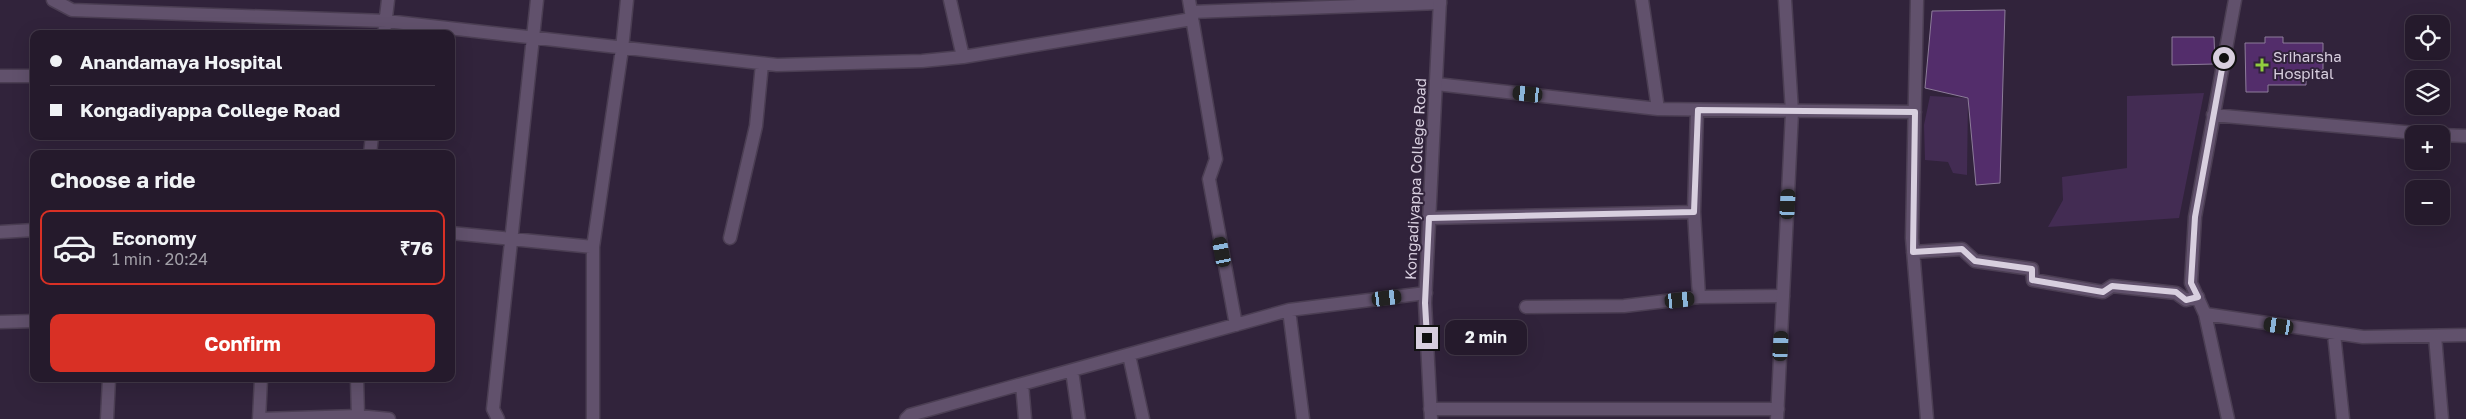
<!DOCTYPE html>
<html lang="en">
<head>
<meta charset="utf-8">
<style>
  :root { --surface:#251a2c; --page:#312738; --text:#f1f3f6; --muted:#a3a1a9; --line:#423848; --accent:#d93025 }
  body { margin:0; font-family:"Golos Text",sans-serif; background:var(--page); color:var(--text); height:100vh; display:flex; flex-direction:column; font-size:19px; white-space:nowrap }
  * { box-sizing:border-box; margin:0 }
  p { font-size:16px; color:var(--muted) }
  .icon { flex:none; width:28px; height:28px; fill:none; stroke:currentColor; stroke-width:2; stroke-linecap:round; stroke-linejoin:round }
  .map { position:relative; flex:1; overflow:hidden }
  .sheet { position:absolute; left:30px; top:150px; width:425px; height:232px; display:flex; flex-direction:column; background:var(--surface); border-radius:10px; box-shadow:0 5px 20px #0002,0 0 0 1px var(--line) }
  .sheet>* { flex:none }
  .guide { position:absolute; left:30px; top:30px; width:425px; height:110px; border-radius:10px; box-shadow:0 5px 20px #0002,0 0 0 1px var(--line); display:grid; align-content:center; height:110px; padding:0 20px; background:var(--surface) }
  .controls { position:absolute; left:2405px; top:15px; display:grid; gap:10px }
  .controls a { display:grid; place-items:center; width:45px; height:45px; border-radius:10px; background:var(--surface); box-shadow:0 5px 20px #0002,0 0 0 1px var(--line); font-size:25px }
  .end { position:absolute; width:22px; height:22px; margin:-11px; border:6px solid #d8cfdf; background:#111; box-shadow:0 0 0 2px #111 }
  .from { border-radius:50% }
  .bubble { position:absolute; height:35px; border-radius:10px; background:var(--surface); box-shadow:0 5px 20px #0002,0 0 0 1px var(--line); font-size:16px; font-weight:700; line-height:35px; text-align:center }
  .car { position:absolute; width:15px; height:30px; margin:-15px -8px; border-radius:6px; box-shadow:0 0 4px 1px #0007; background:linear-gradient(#222 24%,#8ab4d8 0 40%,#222 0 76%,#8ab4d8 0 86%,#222 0) }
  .guide b { display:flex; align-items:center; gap:18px; height:48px; font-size:19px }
  .guide b+b { border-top:1px solid var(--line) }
  .guide i { width:12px; height:12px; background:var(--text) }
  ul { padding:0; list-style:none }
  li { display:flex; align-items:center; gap:15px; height:75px; margin:0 10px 8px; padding:0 10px; border:2px solid transparent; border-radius:10px }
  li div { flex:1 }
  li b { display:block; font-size:19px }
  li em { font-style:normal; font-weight:700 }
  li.selected { border-color:var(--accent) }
  li>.icon { width:45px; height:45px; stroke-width:1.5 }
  h2 { padding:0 20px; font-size:22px; line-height:60px }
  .button { display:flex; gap:10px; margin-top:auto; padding:10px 20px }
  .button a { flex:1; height:58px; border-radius:10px; background:var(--accent); color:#fff; font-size:20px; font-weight:700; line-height:58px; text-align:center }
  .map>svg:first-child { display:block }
  .green { fill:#432c53 }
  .building { fill:#532d6b; stroke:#8d7c9a }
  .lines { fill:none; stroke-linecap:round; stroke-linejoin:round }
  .minor-casing { stroke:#4b3e53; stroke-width:15 }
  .tertiary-casing { stroke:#4b3e53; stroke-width:15 }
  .minor { stroke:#61516c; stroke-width:12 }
  .tertiary { stroke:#61516c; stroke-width:12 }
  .route { stroke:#d8cfdf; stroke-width:6 }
  .poi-dot { fill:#91cd3f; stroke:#31233b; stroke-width:2 }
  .labels { text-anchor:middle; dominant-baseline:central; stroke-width:4; stroke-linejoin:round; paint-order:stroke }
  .poi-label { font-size:15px; fill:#d8cfdf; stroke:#31233b; text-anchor:start }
  .street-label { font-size:15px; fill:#d8cfdf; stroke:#31233b }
</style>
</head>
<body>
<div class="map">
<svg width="2466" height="419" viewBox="0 0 2466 419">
  <rect width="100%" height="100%" fill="#31233b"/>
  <path class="green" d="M2204,93L2179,218L2048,227L2063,200L2062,177L2127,168V96Z
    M1930,96L1968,98L1967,175L1953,173L1948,162L1925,160L1924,125Z"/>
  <path class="building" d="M2005,10L2000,183L1976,185L1968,98L1925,88L1932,11Z
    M2172,37H2214L2215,64L2172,65Z
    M2265,37H2283V43H2323V70L2306,71V85H2268V92H2246L2245,43H2265Z"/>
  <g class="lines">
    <defs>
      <path id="minor" d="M53,0L72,10L386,21L777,65L922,61L963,57L950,0
        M1189,0L1216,159L1209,179L1236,325
        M1642,0L1658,109
        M1917,0L1912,238L1927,419
        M2235,0L2195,217L2191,283L2205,314L2363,337L2466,335
        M1191,12L1440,3
        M384,34L388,0
        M963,57L1192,19
        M0,76H34
        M1436,84L1658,109L1915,112
        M1697,110L1694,212L1699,297
        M2213,115L2427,134
        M2441,135L2466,136
        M370,154L372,136
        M1429,218L1694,212
        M0,232L34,230
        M451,233L593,247
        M730,238L756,126L762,64
        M1913,252L1962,249L1975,261L2032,269L2033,280L2103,292L2112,286L2176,293L2186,300L2198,297
        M1526,307L1624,306L1699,297L1783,296
        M1289,310L1303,419
        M2205,314L2228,419
        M0,322L34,321
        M2334,334L2343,419
        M2435,336L2442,419
        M1129,355L1143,419
        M1072,371L1079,419
        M357,379L358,416
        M1022,384L1025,419
        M1430,409H1778
        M107,419L109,379
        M259,419L261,379
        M260,419L358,416L389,419
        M498,419L493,409L537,0
        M593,419V247L622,49L627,0
        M906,419L910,415L1289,310L1426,293"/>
      <path id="tertiary" d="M1431,419L1425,303L1440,0
        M1777,419L1792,112L1785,0"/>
    </defs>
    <use href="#minor" class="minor-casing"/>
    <use href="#tertiary" class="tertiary-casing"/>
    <use href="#minor" class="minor"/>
    <use href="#tertiary" class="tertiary"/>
  </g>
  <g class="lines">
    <path class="route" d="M1427,338L1425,303L1429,218L1694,212L1698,110L1915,112L1913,252L1962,249L1975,261L2032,269V280L2103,292L2112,286L2176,292L2186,300L2198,297L2191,283L2195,217L2224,58"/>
  </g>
  <path class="poi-dot" d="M2259.5 57.5h5v5h5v5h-5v5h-5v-5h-5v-5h5z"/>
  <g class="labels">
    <g class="poi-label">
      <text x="2273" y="56">Sriharsha<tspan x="2273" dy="17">Hospital</tspan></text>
    </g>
    <g class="street-label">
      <text transform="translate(1415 179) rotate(-87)">Kongadiyappa College Road</text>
    </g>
  </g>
</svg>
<div class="controls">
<a><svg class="icon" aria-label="locate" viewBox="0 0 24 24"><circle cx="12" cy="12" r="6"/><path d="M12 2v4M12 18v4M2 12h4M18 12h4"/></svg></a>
<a><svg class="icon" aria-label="layers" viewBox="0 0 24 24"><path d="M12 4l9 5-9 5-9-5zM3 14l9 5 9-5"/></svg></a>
<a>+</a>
<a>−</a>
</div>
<i class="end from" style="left:2224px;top:58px"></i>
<i class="end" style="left:1427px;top:338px"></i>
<div class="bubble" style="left:1445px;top:320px;width:82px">2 min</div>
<i class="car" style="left:1528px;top:94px;rotate:276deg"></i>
<i class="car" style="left:1788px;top:204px;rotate:3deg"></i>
<i class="car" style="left:1222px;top:252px;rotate:349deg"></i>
<i class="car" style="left:1387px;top:298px;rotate:83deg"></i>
<i class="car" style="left:1680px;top:300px;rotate:84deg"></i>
<i class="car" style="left:2279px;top:326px;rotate:279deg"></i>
<i class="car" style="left:1781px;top:346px;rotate:3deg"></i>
<div class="guide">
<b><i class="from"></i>Anandamaya Hospital</b>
<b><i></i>Kongadiyappa College Road</b>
</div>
<section class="sheet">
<h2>Choose a ride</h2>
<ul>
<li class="selected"><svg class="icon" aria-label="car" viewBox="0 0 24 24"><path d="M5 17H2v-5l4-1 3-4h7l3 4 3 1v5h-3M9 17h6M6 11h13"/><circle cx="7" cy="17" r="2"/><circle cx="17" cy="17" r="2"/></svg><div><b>Economy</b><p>1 min · 20:24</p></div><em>₹76</em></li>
</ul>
<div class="button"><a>Confirm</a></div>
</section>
</div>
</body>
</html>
